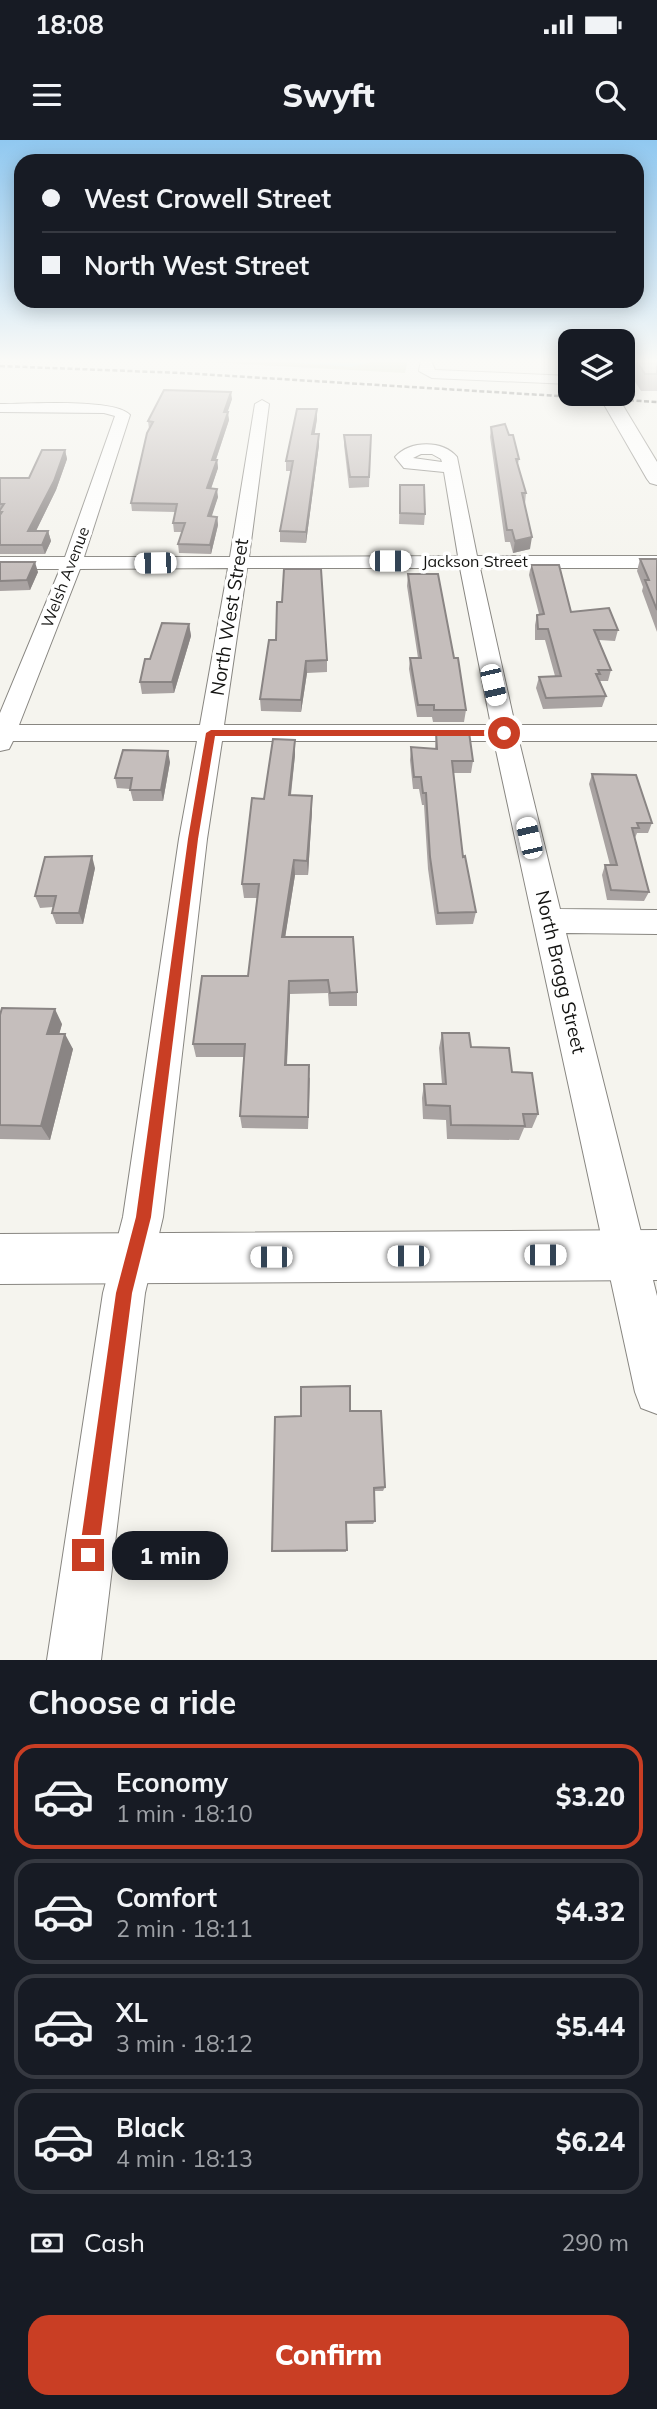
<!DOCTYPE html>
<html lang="en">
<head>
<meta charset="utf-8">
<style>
  :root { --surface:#171b24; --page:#20242c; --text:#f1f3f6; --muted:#9ea1a6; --line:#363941; --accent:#c93e24 }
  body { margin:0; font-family:Mulish,sans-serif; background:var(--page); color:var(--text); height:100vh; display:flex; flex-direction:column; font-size:26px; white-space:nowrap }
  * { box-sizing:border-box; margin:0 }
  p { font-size:23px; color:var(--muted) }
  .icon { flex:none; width:38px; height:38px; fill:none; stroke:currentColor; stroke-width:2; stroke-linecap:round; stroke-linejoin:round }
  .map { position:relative; height:1520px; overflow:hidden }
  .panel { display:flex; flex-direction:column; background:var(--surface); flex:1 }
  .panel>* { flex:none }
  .banner { position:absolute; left:14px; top:14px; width:630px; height:154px; border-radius:21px; box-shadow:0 4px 18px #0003; display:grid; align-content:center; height:154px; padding:0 28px; background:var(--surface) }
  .buttons { position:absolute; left:558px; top:189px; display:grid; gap:14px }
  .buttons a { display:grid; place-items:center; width:77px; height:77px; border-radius:14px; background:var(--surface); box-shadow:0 4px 18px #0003; font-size:35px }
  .end { position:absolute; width:32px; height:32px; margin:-16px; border:9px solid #c93e24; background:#fff; box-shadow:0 0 0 4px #fff }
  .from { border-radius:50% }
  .bubble { position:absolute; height:49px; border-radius:21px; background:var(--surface); box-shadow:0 4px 18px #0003; font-size:23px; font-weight:800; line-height:49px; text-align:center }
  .car { position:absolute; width:21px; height:42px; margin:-21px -10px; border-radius:9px; box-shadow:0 0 5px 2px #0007; background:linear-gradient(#fff 24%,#345 0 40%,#fff 0 76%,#345 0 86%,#fff 0) }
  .banner b { display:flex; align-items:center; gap:24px; height:66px; font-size:26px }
  .banner b+b { border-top:2px solid var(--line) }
  .banner i { width:18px; height:18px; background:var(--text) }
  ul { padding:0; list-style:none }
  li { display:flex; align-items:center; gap:21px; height:105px; margin:0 14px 10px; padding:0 14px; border:4px solid var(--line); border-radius:21px }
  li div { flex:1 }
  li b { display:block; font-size:26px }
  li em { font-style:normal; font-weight:800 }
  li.active { border-color:var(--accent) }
  li>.icon { width:63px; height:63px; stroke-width:1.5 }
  h2 { padding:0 28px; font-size:32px; line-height:84px }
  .pay { display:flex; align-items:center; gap:18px; height:77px; padding:0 28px; font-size:26px }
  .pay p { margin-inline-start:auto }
  .cta { display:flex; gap:14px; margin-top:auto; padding:14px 28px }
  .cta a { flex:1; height:80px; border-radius:21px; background:var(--accent); color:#fff; font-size:28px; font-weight:800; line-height:80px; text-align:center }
  .status { display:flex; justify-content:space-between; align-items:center; height:49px; padding:0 35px; background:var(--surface); direction:ltr }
  .status svg { height:19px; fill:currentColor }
  header { display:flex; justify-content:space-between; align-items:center; height:91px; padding:0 28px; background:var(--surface); font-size:32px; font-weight:800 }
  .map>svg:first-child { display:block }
  .green { fill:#c9d1b5 }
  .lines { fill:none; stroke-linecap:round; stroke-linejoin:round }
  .stream { stroke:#ade6fb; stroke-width:3.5 }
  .minor-casing { stroke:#888681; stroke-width:2 }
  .major-casing { stroke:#888681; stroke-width:2 }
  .minor { fill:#fff; fill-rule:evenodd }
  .major { fill:#fff; fill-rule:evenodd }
  .rail { stroke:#444441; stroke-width:2.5; stroke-dasharray:5 2.5; stroke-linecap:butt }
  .wall { fill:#a9a3a2 }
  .shaded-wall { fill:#8a8584 }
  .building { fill:#c5bebc; stroke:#8a8584; stroke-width:2 }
  .route { fill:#c93e24 }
  .labels { text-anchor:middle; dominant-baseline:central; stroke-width:7; stroke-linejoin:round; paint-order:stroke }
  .far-street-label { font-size:16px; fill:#141412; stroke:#fff }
  .street-label { font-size:19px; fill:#141412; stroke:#fff }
</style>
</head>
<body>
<div class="status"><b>18:08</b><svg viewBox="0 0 49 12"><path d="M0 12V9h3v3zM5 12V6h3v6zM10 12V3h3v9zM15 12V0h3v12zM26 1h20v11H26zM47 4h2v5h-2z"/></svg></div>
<header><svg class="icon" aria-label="menu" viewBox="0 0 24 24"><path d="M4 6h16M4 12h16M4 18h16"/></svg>Swyft<svg class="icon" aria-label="search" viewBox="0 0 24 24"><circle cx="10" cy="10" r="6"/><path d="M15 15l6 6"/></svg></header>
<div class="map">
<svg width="657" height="1520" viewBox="0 0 657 1520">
  <rect width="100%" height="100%" fill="#f5f4ee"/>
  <path class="green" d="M169,220H408L405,233Z"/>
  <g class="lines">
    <path class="stream" d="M281,220L351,225L373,220"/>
    <defs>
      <path id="minor" d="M421,220H431L435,230L570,236V244L432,238L419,231Z
        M262,260L269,264L249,417L458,416L444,332L404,328L395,317C410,300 443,300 457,317L477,416H657V428H480L515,585H657V601H519L560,769L657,770V794L566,793L657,1156V1274L641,1268L635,1252L494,601H222L207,699L163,1077L145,1153L101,1520H47L103,1153L123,1077L179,699L197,601H13L9,609L0,611V573L60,429H0V417H65L115,276L104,273L0,272V264C26,264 116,258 130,275L84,417H230L255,264ZM421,314H432L441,319L442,322L413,318ZM228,428L200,585H19L80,429ZM247,428H460L491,585H224Z"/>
      <path id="major" d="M598,254H616L657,322V345L650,343L647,339Z
        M657,1090V1140L0,1144V1094Z"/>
    </defs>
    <use href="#minor" class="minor-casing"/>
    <use href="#major" class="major-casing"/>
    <use href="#minor" class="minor"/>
    <use href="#major" class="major"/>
    <path class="rail" d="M0,226L182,233L657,262"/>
  </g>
  <path class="wall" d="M623,220H657V251H641L623,223Z
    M232,259L227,272L229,280L216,320H217L218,328L211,349L218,357L211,376L217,377L218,385L211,414L179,413L178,404L182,392H174L173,383L175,372L132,371L131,363L149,289L148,281Z
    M317,269V279L314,294H319V305L306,403L280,402V391L291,331H286V321Z
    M491,287L509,295L519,319L518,324L526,353L525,364L530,409L513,413L510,402H505L490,297Z
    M344,295H371L369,347L349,348L344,305Z
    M65,310L67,319L56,350L36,391H48L51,401L45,414H0V338H29Z
    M400,345L425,374L424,385L399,384Z
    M640,419H657V492L642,451L643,447L637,431Z
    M0,422L38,432L30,450L0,451Z
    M531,425L571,472L618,490L615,501L599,500L611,530L608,541H600L606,556L602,567L543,569L536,548L539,537L555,536L545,500H535V485L537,475L539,474L529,435Z
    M408,434L454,518L466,570L464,582H433L432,577H417L409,529L410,518H418L407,446Z
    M189,484L191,496L174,553L142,554L140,542L150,519Z
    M269,500L327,520V532L307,533L301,572L261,571L260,559Z
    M436,592L473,621L471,633H453L463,717L476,772L473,784L436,785L428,729L424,665H422L419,649H413L410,620L411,607L435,609Z
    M295,615L291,655L312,656V670L308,735H295L285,797L357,852V866H329L328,853L290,854L287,925L310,938L308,989L242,988L240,976L244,917H196L193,904L248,836L257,758H244L242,744L264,659Z
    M170,622L163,661H133L130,649L117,648L115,638Z
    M592,634L652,683L648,693H637L635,698L649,752L644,761L607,760L602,735L605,725H610L589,644Z
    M95,728L83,784H56L52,773L53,767L40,768L35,756Z
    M0,875L62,884L59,894L73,909L50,1000L0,999Z
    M442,893L471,907L512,932L538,974L532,988H524L519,1000L447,999L446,980L423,979L422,958L424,944H442L439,908Z
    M350,1271L385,1347L383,1351H374L375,1381L373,1384H346V1412H274L272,1411L301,1276Z"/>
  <path class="shaded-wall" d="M231,252L232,259L225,280L224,272Z
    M317,269V279L313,304L312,294Z
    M228,272L229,280L213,328L212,320Z
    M319,294V305L306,403V392Z
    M65,310L67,319L56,350L31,401L28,391Z
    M217,320L218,328L208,357L207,348Z
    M217,349L218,357L209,385L208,376Z
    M217,377L218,385L211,414L210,405Z
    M48,391L51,401L45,414L42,405Z
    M532,397L530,409L513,413L515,401Z
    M35,422L38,432L30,450L27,440Z
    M189,484L191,496L174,553L172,542Z
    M306,521L307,533L301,572V560Z
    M295,600V615L289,669V655Z
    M168,611L170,622L163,661L161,650Z
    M312,656V670L308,735L307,721Z
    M92,716L95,728L83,784L79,773Z
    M294,720L295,735L283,811L282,797Z
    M289,841L290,854L286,938L285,925Z
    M55,869L62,884L55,909L47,894Z
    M65,894L73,909L50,1000L41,986Z"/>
  <path class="building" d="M636,220H657V234H645Z
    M164,250L231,252L224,272H228L212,320H217L207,348L217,349L208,376L217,377L210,405L178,404L185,383H173L177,364L131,363L147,293L153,282L148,281Z
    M297,269H317L312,294H319L306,392L280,391L293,321H286Z
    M505,284L509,295H513L519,319H516L526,353H522L532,397L515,401L512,390H507L491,287Z
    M344,295H371L369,337H350Z
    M42,310H65L54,341L28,391H48L42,405H0V375L2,372H0V370L4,364H0V338H29Z
    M400,345H424L425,374L400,373Z
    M640,419H657V470L645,440H649Z
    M0,422H35L27,440L0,441Z
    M531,425H559L571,472L609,468L618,490H594L611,530H598L600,534H596L606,556L546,558L539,537L561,536L548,489H538L537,475L544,474Z
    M284,429H321L327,520L306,521L301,560L260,559L269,500H276L277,462H282Z
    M408,434H438L454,518H458L466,570H434V565H418L410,518H421Z
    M162,483L189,484L172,542H140L145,519H150Z
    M436,592H469L473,621H452L463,717L465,716L476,772L438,773L430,717L426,653H423L421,637H414L411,607L437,609Z
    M273,599L295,600L289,655L312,656L307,721L294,720L282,797H353L357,852L330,853L328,840L289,841L285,925H309L308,977L240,976L245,904H193L202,836H248L259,744H242L252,658L264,659Z
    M123,610L168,611L161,650H130L132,638H115Z
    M592,634L636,635L652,683H637L639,688H632L649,752L611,750L605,725H617Z
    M92,716L79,773H52L56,756H35L45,717Z
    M2,868L55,869L47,894H65L41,986L0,985V875Z
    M442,893H469L471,907L509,908L512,932L532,933L538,974H523L525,986L451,985L450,966L426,965L424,944H446Z
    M350,1246V1271H381L385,1347L374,1348L375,1381L346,1382L347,1410L272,1411L275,1277L301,1276V1247Z"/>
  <linearGradient id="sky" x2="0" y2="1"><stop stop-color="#90c8f0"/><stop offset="0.51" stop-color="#fafaf7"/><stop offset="1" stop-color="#fafaf7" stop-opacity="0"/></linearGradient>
  <rect width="657" height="433" fill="url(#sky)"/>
  <path class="route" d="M211,590H504L509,593L504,596H215L198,699L151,1077L132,1153L98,1415L95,1422L88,1425L81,1422L79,1415L116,1153L136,1077L188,699L206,593Z"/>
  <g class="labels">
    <g class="far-street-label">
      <text x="475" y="421">Jackson Street</text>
      <text transform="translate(65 437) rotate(-69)">Welsh Avenue</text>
    </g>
    <g class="street-label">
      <text transform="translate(229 477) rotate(-81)">North West Street</text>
      <text transform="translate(561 832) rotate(77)">North Bragg Street</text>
    </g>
  </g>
</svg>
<div class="buttons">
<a><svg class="icon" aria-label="layers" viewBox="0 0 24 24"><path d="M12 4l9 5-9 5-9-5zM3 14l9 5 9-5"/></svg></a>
</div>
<i class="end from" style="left:504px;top:593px"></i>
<i class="end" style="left:88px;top:1415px"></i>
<div class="bubble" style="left:112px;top:1391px;width:116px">1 min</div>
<i class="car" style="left:390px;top:421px;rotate:90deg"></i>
<i class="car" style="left:155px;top:423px;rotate:269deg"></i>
<i class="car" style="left:493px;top:545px;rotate:167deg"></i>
<i class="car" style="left:529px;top:698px;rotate:347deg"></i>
<i class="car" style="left:545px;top:1115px;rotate:90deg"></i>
<i class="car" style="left:408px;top:1116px;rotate:270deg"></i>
<i class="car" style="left:271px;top:1117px;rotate:270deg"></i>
<div class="banner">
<b><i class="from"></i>West Crowell Street</b>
<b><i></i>North West Street</b>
</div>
</div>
<section class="panel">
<h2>Choose a ride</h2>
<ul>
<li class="active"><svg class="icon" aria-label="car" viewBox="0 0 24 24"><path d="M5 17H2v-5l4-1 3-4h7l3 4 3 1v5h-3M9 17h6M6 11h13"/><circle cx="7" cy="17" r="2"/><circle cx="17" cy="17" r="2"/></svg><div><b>Economy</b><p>1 min · 18:10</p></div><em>$3.20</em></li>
<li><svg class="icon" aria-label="car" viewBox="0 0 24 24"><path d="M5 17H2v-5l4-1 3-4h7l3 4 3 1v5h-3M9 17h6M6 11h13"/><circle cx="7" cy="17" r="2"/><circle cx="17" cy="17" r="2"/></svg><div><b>Comfort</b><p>2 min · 18:11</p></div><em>$4.32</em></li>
<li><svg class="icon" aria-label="car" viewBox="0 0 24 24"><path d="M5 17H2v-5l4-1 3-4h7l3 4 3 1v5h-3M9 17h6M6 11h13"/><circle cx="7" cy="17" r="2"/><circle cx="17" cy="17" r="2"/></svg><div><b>XL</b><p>3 min · 18:12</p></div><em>$5.44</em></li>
<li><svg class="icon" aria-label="car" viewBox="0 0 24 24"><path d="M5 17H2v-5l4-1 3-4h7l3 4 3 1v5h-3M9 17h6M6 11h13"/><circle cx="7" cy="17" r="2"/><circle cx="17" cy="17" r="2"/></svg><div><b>Black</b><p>4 min · 18:13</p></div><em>$6.24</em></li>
</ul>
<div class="pay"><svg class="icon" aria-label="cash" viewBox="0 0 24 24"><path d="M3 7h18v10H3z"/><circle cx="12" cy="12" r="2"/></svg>Cash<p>290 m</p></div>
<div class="cta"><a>Confirm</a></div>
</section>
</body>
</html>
